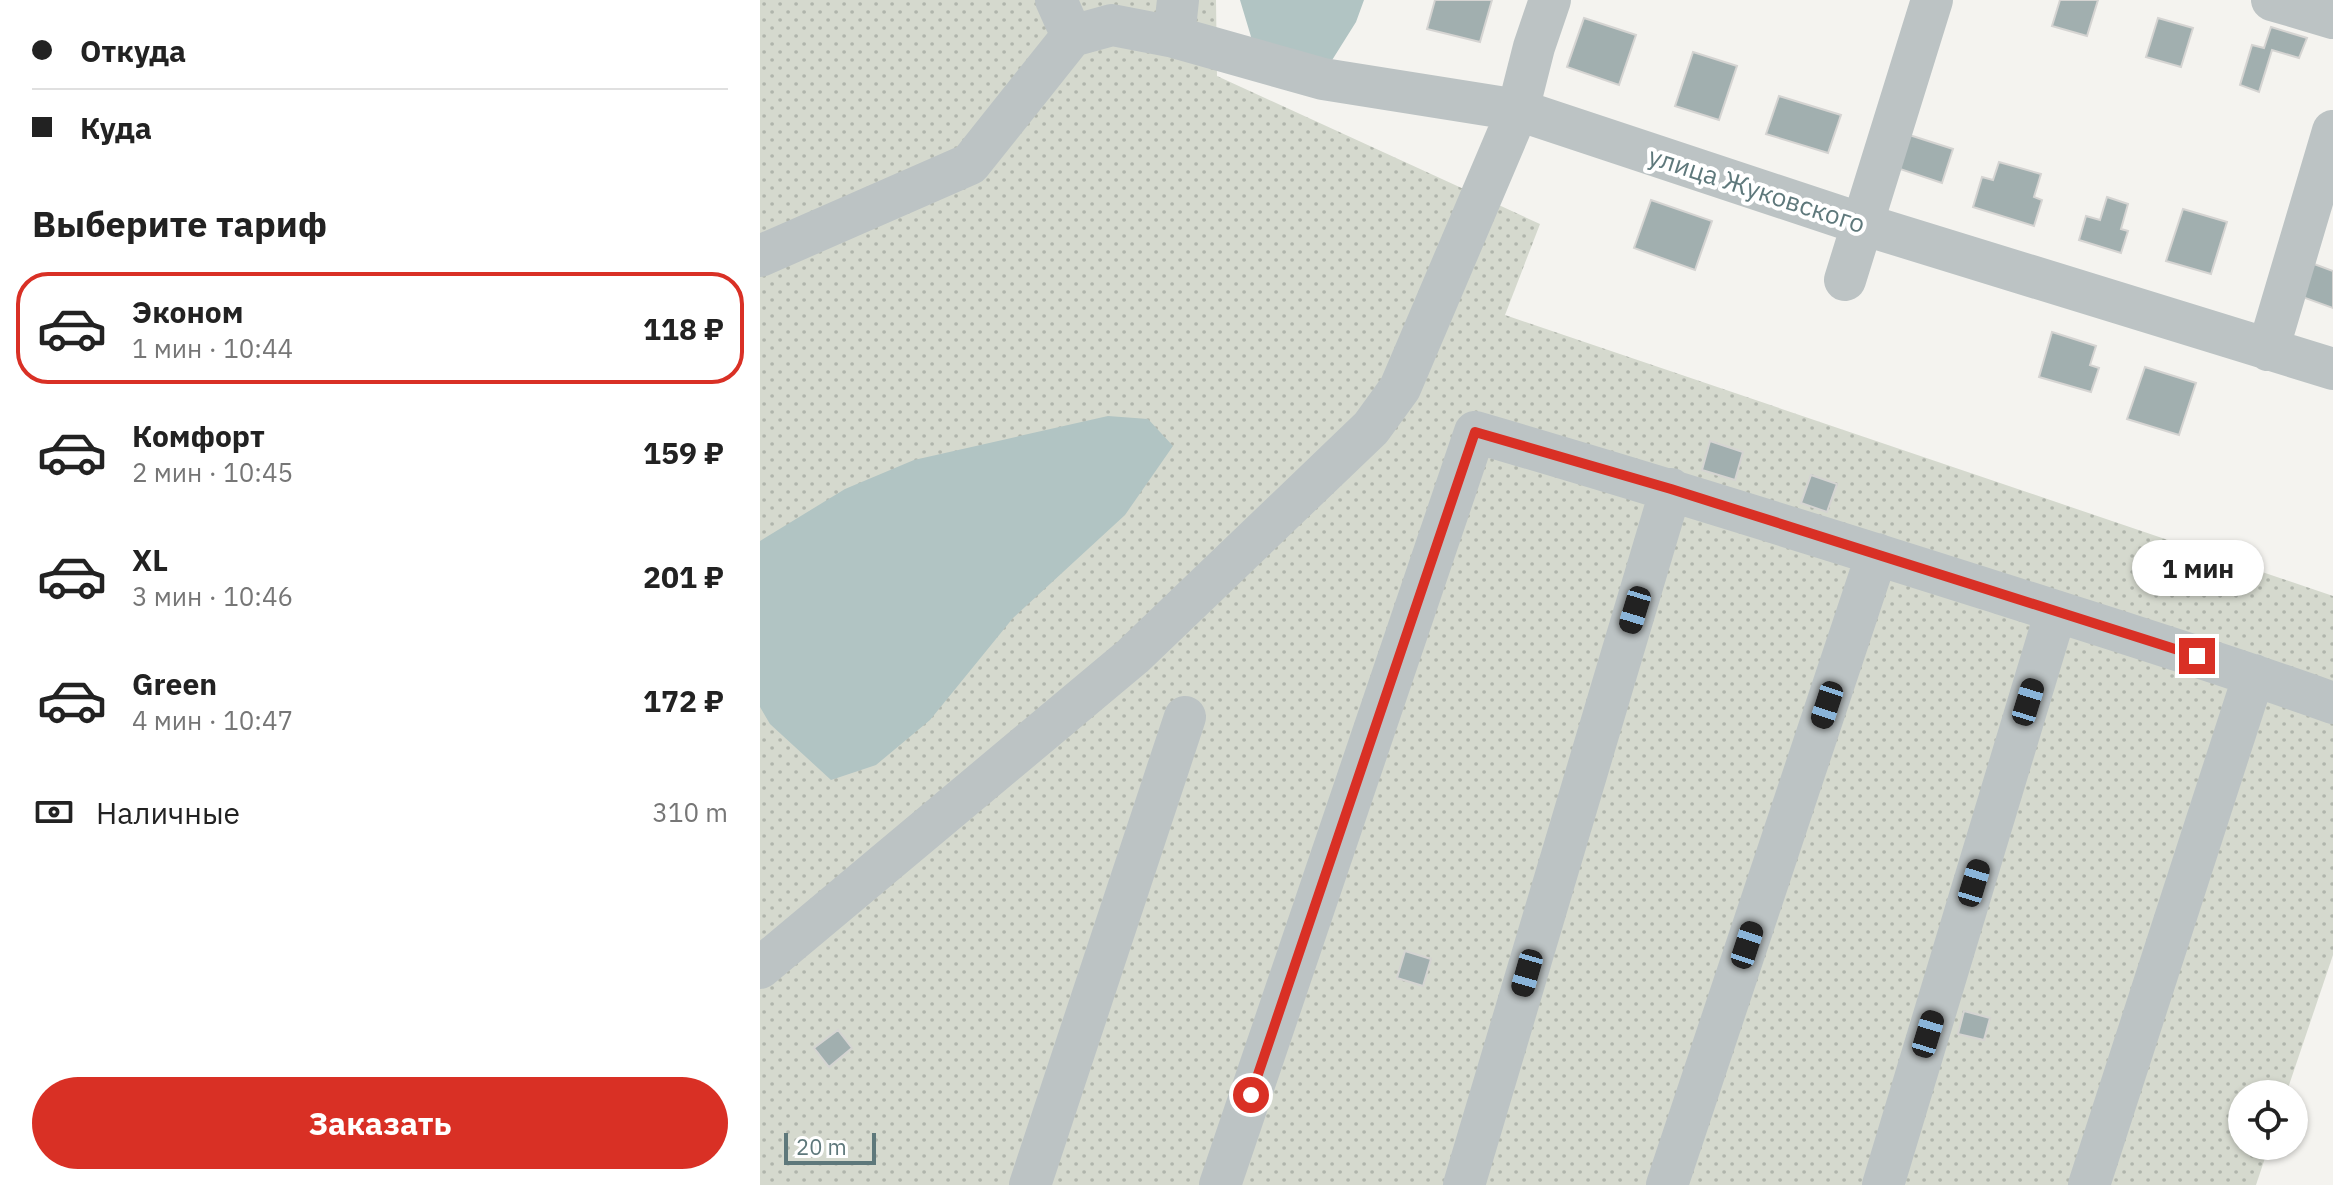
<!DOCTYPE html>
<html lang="ru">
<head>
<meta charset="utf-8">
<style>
  :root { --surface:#fff; --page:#f2f2f2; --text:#222; --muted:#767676; --line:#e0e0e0; --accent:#d93025 }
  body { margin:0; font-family:"IBM Plex Sans",sans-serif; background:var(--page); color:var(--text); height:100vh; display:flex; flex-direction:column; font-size:30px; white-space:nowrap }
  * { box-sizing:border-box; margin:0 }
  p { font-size:26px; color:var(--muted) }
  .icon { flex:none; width:44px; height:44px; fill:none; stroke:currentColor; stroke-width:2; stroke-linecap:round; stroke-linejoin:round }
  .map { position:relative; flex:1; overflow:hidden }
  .panel { display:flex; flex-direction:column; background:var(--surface); width:760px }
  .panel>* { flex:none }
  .banner { display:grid; align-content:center; height:176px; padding:0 32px; background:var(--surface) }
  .tools { position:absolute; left:1468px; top:1080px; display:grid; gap:16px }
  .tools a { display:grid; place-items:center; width:80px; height:80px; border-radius:50%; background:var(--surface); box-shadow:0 2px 6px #0004; font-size:40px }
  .scale { position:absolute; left:24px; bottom:20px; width:92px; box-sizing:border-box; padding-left:8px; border:4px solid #5e787b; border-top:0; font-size:22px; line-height:28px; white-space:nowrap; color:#5e787b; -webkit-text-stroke:6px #fff; paint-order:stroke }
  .end { position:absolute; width:36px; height:36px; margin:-18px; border:10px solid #d93025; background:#fff; box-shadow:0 0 0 4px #fff }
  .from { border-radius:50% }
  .bubble { position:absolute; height:56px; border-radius:28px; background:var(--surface); box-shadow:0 2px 6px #0004; font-size:26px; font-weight:800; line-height:56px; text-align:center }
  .car { position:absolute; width:24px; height:48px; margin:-24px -12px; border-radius:10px; box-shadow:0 0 6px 2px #0007; background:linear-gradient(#222 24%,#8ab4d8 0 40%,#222 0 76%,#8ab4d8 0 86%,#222 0) }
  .banner b { display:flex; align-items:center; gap:28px; height:76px; font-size:30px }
  .banner b+b { border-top:2px solid var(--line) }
  .banner i { width:20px; height:20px; background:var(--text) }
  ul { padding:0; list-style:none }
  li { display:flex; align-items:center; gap:24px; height:112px; margin:0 16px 12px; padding:0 16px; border:4px solid transparent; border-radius:32px }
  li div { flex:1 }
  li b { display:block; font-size:30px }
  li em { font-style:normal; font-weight:800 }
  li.on { border-color:var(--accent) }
  li>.icon { width:72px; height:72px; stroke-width:1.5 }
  h2 { padding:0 32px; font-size:36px; line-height:96px }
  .pay { display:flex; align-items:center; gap:20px; height:88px; padding:0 32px; font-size:30px }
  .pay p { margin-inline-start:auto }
  .button { display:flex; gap:16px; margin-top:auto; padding:16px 32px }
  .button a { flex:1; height:92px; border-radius:48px; background:var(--accent); color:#fff; font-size:32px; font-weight:800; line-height:92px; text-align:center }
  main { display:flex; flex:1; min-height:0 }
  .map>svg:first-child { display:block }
  .grass { fill:url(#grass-dots) }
  .water { fill:#b1c4c3 }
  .building { fill:#a1afaf; stroke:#d5d4d2; stroke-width:2 }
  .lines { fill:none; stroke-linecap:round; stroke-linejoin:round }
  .minor { stroke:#bcc3c4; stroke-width:42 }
  .route { stroke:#d93025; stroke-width:10 }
  .labels { text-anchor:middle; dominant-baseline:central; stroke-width:8; stroke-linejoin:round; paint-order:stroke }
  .street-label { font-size:26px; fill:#5e787b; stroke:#fff }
</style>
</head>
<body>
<main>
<section class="panel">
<div class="banner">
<b><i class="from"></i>Откуда</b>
<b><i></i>Куда</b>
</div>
<h2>Выберите тариф</h2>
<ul>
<li class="on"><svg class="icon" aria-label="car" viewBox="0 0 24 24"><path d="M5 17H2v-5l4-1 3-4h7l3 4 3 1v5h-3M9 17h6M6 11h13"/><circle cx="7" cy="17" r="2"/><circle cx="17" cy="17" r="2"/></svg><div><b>Эконом</b><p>1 мин · 10:44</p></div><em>118 ₽</em></li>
<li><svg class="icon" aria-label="car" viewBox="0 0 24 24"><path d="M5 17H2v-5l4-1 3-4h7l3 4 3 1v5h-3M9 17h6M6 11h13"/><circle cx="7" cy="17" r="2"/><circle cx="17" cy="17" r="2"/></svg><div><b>Комфорт</b><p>2 мин · 10:45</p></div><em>159 ₽</em></li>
<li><svg class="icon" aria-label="car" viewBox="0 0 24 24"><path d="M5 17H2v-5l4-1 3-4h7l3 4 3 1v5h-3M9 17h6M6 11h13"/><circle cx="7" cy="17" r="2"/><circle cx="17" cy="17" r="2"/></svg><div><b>XL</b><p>3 мин · 10:46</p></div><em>201 ₽</em></li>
<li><svg class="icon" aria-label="car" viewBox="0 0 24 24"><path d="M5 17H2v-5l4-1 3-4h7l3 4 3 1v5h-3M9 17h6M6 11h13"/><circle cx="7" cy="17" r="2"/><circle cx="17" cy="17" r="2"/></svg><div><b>Green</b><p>4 мин · 10:47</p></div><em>172 ₽</em></li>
</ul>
<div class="pay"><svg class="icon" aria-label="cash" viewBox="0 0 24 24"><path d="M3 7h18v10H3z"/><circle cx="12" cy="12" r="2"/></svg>Наличные<p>310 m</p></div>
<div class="button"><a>Заказать</a></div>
</section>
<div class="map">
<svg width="1573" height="1185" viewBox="0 0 1573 1185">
  <defs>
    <pattern id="grass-dots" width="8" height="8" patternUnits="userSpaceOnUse" patternTransform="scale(2)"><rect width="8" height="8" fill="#d5d9ce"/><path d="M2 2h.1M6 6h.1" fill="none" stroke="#b0b5ac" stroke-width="1.8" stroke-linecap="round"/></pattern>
  </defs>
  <rect width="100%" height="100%" fill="#f4f3ef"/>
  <path class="grass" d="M0,0H456L457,76L780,224L745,315L1573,596V955L1526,1094H1482V1146H1509L1496,1185H0Z"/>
  <path class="water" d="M480,0H604L596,22L569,65L492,40Z
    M348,416L388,419L413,446L365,515L253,618L170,720L116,765L71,780L10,724L0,707V541L85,489L154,460Z"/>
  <path class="building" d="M675,0H732L720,42L667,29Z
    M1300,0H1338L1327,36L1292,26Z
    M824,18L876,35L859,85L807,67Z
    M1398,18L1433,28L1421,67L1386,57Z
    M1511,27L1547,38L1539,58L1512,50L1499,92L1480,85L1492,45L1504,48Z
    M933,52L977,66L959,120L915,106Z
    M1019,96L1081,115L1068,153L1006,134Z
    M1140,132L1193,149L1182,183L1128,165Z
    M1239,162L1281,174L1274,197L1282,200L1274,226L1213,207L1222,177L1233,180Z
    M1347,197L1368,204L1361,229L1368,231L1361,253L1319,240L1326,216L1340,220Z
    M891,200L952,221L935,270L874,248Z
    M1423,209L1467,222L1451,274L1406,261Z
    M1546,261L1573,271V308L1534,294Z
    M1292,332L1336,346L1330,365L1339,368L1331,392L1279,377Z
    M1385,367L1436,383L1419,435L1367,419Z
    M950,441L983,452L975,480L942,470Z
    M1051,475L1077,484L1067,512L1041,503Z
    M645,951L671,959L663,986L637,978Z
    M1204,1011L1230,1018L1224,1040L1198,1034Z
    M78,1030L92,1048L69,1067L54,1048Z"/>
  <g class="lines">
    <path class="minor" d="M296,0L312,36
      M1512,0L1573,18
      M414,37L418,0
      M0,256L210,164L312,36L352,25L414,37L563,79L758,110L1102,224L1573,369
      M1085,280L1172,0
      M1508,350L1573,131
      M0,968L373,656L611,428L640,388L758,110L774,47L790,0
      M270,1185L425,717
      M460,1185L715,432C886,482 1056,535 1226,589C1342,626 1459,662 1573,703
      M704,1185L911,489
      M907,1185L1117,554
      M1123,1185L1296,611
      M1329,1185L1494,675"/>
  </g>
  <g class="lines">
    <path class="route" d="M491,1095L715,432L911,489L1437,656"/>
  </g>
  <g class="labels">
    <g class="street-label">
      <text transform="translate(997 189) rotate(18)">улица Жуковского</text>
    </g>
  </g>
</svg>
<div class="tools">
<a><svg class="icon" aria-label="locate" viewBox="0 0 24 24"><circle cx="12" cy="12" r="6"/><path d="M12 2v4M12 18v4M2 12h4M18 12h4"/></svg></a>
</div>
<div class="scale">20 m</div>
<i class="end from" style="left:491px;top:1095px"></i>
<i class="end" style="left:1437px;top:656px"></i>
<div class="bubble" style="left:1372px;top:540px;width:132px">1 мин</div>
<i class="car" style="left:875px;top:610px;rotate:197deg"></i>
<i class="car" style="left:1268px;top:702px;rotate:17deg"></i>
<i class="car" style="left:1067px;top:705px;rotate:198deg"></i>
<i class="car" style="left:1214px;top:883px;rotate:17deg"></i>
<i class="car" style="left:987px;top:945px;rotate:18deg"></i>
<i class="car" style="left:767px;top:973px;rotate:196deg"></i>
<i class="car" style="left:1168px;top:1034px;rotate:17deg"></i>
</div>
</main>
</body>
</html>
